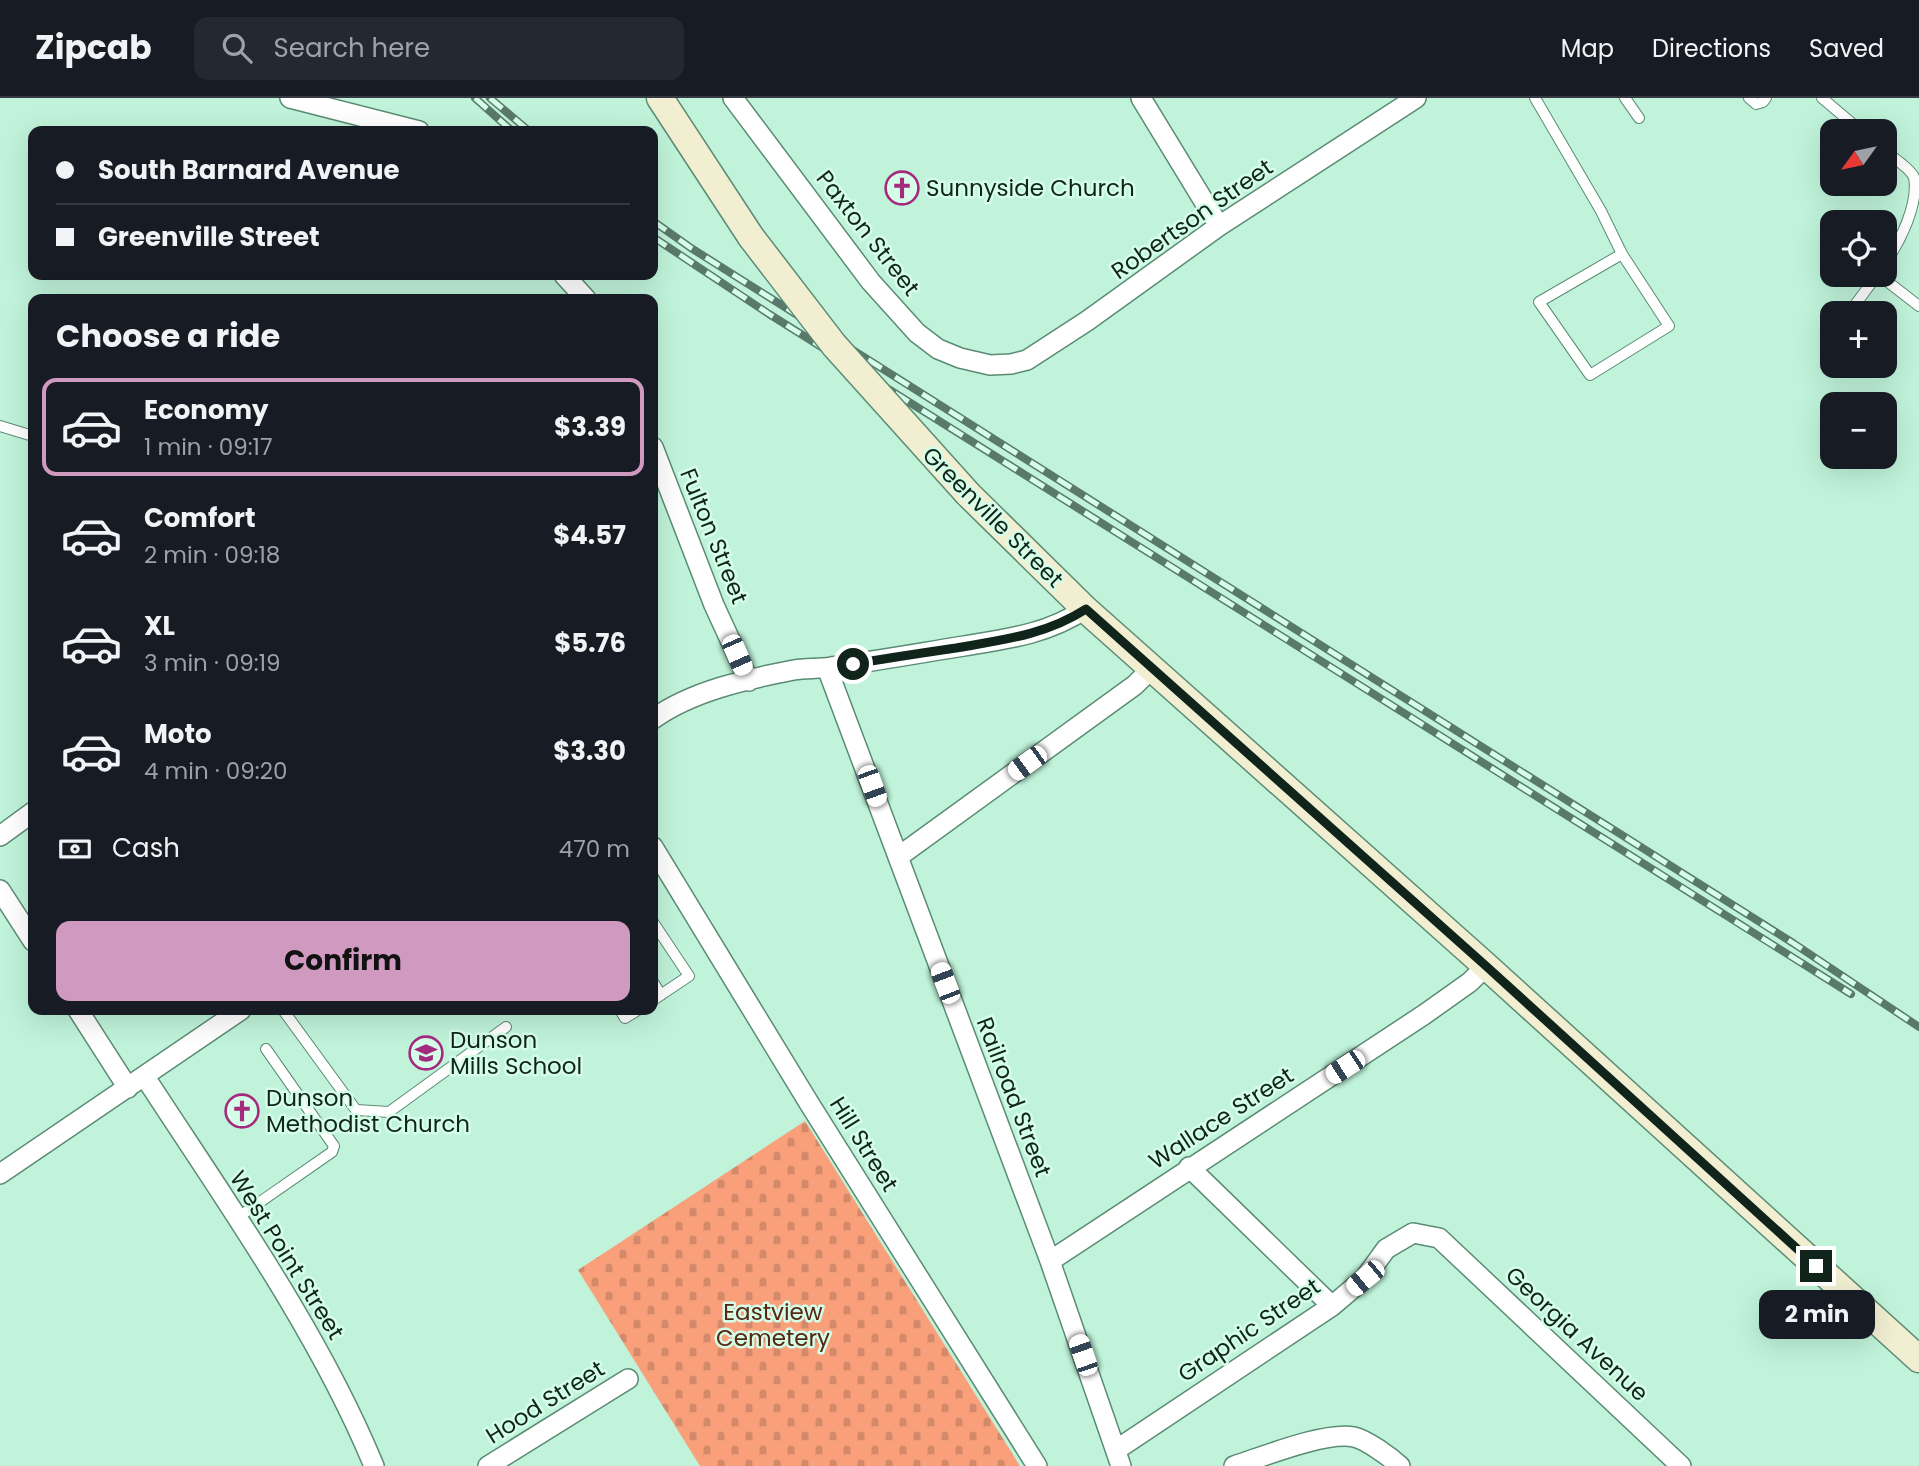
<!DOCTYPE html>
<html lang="en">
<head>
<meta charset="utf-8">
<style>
  :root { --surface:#171b24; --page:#242831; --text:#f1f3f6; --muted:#9ea1a6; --line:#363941; --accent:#cf99c0 }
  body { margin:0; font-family:Poppins,sans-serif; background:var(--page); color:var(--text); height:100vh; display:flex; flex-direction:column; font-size:26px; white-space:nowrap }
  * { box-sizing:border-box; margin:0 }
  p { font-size:23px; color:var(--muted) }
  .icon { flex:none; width:38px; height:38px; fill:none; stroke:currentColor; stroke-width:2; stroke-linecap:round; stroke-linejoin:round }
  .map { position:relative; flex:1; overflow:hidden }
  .details { position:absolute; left:28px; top:196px; width:630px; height:721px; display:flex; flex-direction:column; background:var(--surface); border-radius:14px; box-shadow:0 7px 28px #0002 }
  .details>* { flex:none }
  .guide { position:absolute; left:28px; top:28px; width:630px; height:154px; border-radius:14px; box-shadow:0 7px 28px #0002; display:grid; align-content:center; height:154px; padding:0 28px; background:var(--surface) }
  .needle { width:46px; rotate:237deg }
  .controls { position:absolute; left:1820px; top:21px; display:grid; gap:14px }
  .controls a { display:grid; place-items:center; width:77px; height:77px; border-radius:14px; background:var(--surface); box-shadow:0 7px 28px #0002; font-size:35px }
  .end { position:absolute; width:32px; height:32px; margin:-16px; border:9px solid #10241b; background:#fff; box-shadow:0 0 0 4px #fff }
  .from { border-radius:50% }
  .bubble { position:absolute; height:49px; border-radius:14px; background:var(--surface); box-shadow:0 7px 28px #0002; font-size:23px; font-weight:700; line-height:49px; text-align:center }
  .car { position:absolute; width:21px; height:42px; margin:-21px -10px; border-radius:9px; box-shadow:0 0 5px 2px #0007; background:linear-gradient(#fff 24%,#345 0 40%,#fff 0 76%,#345 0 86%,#fff 0) }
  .guide b { display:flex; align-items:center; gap:24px; height:66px; font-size:26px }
  .guide b+b { border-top:2px solid var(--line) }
  .guide i { width:18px; height:18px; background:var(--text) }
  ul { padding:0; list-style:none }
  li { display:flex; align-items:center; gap:21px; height:98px; margin:0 14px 10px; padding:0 14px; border:4px solid transparent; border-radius:14px }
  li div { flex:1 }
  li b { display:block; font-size:26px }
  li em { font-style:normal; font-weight:700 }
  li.current { border-color:var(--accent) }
  li>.icon { width:63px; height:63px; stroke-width:1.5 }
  h2 { padding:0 28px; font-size:32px; line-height:84px }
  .pay { display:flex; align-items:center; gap:18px; height:77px; padding:0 28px; font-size:26px }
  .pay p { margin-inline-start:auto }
  .primary-button { display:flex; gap:14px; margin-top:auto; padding:14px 28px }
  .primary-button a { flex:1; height:80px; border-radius:14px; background:var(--accent); color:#111; font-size:28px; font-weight:700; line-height:80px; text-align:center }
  header { display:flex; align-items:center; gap:42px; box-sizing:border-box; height:98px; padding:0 35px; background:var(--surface); border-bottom:2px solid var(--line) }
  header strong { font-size:33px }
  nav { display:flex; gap:38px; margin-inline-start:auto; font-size:24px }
  .search { width:490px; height:63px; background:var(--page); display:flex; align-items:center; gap:18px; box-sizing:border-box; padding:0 24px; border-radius:14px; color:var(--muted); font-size:26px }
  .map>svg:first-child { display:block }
  .cemetery { fill:url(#cemetery-stones) }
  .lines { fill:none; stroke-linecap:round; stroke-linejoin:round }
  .lane-casing { stroke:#5b8b74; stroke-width:12 }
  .street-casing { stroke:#5b8b74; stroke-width:22 }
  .secondary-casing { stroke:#5b8b74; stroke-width:29 }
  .lane { stroke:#fff; stroke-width:10 }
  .street { stroke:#fff; stroke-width:19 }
  .secondary { stroke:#f1eed2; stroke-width:26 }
  .rail-casing { stroke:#59796a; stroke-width:8 }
  .rail { stroke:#d5fee9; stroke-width:5; stroke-dasharray:16; stroke-linecap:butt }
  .secondary-bridge-casing { stroke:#5b8b74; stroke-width:29; stroke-linecap:butt }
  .secondary-bridge { stroke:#f1eed2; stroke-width:26 }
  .route { stroke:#10241b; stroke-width:9 }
  .labels { text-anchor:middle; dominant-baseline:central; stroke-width:5; stroke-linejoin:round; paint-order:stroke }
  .poi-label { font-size:23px; fill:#10241b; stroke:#d5fee9; text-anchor:start }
  .street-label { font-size:23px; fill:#10241b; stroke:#d5fee9 }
  .park-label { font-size:23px; fill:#562711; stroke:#d5fee9 }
</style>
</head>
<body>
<header>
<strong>Zipcab</strong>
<div class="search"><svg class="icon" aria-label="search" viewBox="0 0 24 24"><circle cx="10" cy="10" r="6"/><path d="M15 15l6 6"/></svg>Search here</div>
<nav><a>Map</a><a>Directions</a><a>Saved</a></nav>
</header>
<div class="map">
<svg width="1919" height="1368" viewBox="0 0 1919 1368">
  <defs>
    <pattern id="cemetery-stones" width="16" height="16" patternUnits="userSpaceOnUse" patternTransform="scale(1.75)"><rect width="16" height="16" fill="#f9a07b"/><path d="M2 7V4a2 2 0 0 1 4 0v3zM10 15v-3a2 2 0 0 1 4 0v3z" fill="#d48a6a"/></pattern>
  </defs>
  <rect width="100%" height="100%" fill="#c0f3da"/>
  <path class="cemetery" d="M805,1023L1020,1368H700L578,1172Z"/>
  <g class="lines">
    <defs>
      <path id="lane" d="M1535,0L1601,113L1622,156L1669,228L1590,277L1539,204L1622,156
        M1625,0L1639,20
        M1749,0L1756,6L1763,4L1766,0
        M1822,0L1861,33
        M1885,53C1893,60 1909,69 1914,79C1919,106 1900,144 1885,165
        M1879,177L1919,208
        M1855,207L1877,177
        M0,328L33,338
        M653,824L689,878L653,902
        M653,884L661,897
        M283,912L356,1012L389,1014L506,929
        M620,912L625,920L638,912
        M237,1120L332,1054L334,1048L266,951"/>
      <path id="street" d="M290,0L419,33
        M733,0L871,184L917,235L938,251L960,260L990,267L1011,266L1027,262L1087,223L1219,128L1416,0
        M1141,0L1219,128
        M564,177L586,201
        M653,349L714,507L749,583
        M827,570L1050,1163L1121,1368
        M653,621C692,593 747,581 794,572C806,570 819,571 831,569C875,563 920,555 964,548C1007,541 1048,536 1085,511
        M0,738L33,714
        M653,749L809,1005L1037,1368
        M898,759L1135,587L1152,570
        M0,792L33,843
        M78,912L128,990
        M145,979C225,1102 318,1232 374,1368
        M1189,1069L1332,1208
        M0,1076L241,912
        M1050,1163L1425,916L1470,884L1486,868
        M1116,1352L1332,1208L1365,1180L1386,1151L1413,1135L1439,1140L1681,1368
        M488,1368L628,1281
        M1234,1368C1262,1359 1326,1333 1354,1339C1367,1342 1390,1359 1400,1368"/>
      <path id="secondary" d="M660,0L751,139
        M968,396L1085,511L1486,868L1919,1261"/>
    </defs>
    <use href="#lane" class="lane-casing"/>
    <use href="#street" class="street-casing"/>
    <use href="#secondary" class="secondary-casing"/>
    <use href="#lane" class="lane"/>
    <use href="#street" class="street"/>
    <use href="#secondary" class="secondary"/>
    <defs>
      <path id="rail" d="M475,0L512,33
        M490,0L529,33
        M653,123L691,150L1793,845L1919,929
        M653,139L769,216L1851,896"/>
    </defs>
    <use href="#rail" class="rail-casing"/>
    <use href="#rail" class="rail"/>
    <defs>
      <path id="secondary-bridge" d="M751,139L834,247L968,396"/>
    </defs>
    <use href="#secondary-bridge" class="secondary-bridge-casing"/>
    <use href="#secondary-bridge" class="secondary-bridge"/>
  </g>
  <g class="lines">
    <path class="route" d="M853,566C888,560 922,555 956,550C1002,542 1046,537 1086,511L1486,868L1816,1168"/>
  </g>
  <defs>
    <symbol id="church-ring" viewBox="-11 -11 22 22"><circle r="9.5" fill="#d5fee9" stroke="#a52a7e" stroke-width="1.5"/><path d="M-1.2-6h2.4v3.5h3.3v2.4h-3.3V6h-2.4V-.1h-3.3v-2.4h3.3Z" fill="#a52a7e"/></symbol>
    <symbol id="school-ring" viewBox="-11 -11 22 22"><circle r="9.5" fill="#d5fee9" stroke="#a52a7e" stroke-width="1.5"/><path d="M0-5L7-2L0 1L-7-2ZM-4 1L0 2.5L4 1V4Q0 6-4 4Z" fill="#a52a7e"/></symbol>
  </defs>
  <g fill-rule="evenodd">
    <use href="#church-ring" x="883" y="71" width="38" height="38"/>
    <use href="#school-ring" x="407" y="936" width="38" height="38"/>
    <use href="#church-ring" x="223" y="994" width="38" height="38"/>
  </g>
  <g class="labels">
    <g class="poi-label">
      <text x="926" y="90">Sunnyside Church</text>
      <text x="450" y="942">Dunson<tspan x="450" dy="26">Mills School</tspan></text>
      <text x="266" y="1000">Dunson<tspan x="266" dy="26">Methodist Church</tspan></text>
    </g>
    <g class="street-label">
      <text transform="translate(1192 121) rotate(-35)">Robertson Street</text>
      <text transform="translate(868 135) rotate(52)">Paxton Street</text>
      <text transform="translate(993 419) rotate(45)">Greenville Street</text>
      <text transform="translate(714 438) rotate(68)">Fulton Street</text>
      <text transform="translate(1014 999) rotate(69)">Railroad Street</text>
      <text transform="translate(1221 1020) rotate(-33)">Wallace Street</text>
      <text transform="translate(864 1046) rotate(58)">Hill Street</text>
      <text transform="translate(287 1157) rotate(58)">West Point Street</text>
      <text transform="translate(1249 1232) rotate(-34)">Graphic Street</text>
      <text transform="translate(1577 1236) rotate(43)">Georgia Avenue</text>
      <text transform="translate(545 1304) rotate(-32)">Hood Street</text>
    </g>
    <g class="park-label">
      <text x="773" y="1214">Eastview<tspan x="773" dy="26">Cemetery</tspan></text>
    </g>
  </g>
</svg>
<div class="controls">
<a><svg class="needle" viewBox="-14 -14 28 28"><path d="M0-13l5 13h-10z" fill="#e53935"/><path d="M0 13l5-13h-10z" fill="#9ea1a6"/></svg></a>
<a><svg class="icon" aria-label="locate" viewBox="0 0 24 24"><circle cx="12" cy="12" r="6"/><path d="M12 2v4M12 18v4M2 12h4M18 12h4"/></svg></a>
<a>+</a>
<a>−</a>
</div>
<i class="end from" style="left:853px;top:566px"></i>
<i class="end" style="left:1816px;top:1168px"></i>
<div class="bubble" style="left:1759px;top:1192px;width:116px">2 min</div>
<i class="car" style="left:737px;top:557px;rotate:156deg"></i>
<i class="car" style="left:1027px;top:665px;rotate:234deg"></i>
<i class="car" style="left:872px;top:688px;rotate:160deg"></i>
<i class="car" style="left:945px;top:885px;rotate:339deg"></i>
<i class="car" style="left:1345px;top:969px;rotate:237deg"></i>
<i class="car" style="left:1365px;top:1180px;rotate:230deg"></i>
<i class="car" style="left:1083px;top:1257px;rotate:341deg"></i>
<div class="guide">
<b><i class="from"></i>South Barnard Avenue</b>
<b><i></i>Greenville Street</b>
</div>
<section class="details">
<h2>Choose a ride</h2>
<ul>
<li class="current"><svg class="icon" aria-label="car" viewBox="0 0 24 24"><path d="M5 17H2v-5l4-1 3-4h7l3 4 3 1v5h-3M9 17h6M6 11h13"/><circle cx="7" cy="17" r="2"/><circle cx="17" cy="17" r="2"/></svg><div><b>Economy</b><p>1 min · 09:17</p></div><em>$3.39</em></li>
<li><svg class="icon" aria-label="car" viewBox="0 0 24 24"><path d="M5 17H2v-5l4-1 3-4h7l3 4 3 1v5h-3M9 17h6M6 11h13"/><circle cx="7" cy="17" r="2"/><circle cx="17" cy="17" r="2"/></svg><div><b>Comfort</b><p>2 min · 09:18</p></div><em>$4.57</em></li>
<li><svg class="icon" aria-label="car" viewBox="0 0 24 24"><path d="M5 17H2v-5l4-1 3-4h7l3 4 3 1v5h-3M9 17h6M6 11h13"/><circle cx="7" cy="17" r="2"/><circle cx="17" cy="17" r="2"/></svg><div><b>XL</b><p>3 min · 09:19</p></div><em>$5.76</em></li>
<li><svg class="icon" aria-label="car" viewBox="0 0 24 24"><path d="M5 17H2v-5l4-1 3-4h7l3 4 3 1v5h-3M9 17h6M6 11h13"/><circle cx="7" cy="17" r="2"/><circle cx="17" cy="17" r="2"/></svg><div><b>Moto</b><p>4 min · 09:20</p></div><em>$3.30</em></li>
</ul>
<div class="pay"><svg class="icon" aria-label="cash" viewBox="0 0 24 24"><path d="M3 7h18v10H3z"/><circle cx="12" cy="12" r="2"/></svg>Cash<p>470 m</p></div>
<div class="primary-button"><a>Confirm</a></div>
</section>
</div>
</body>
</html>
